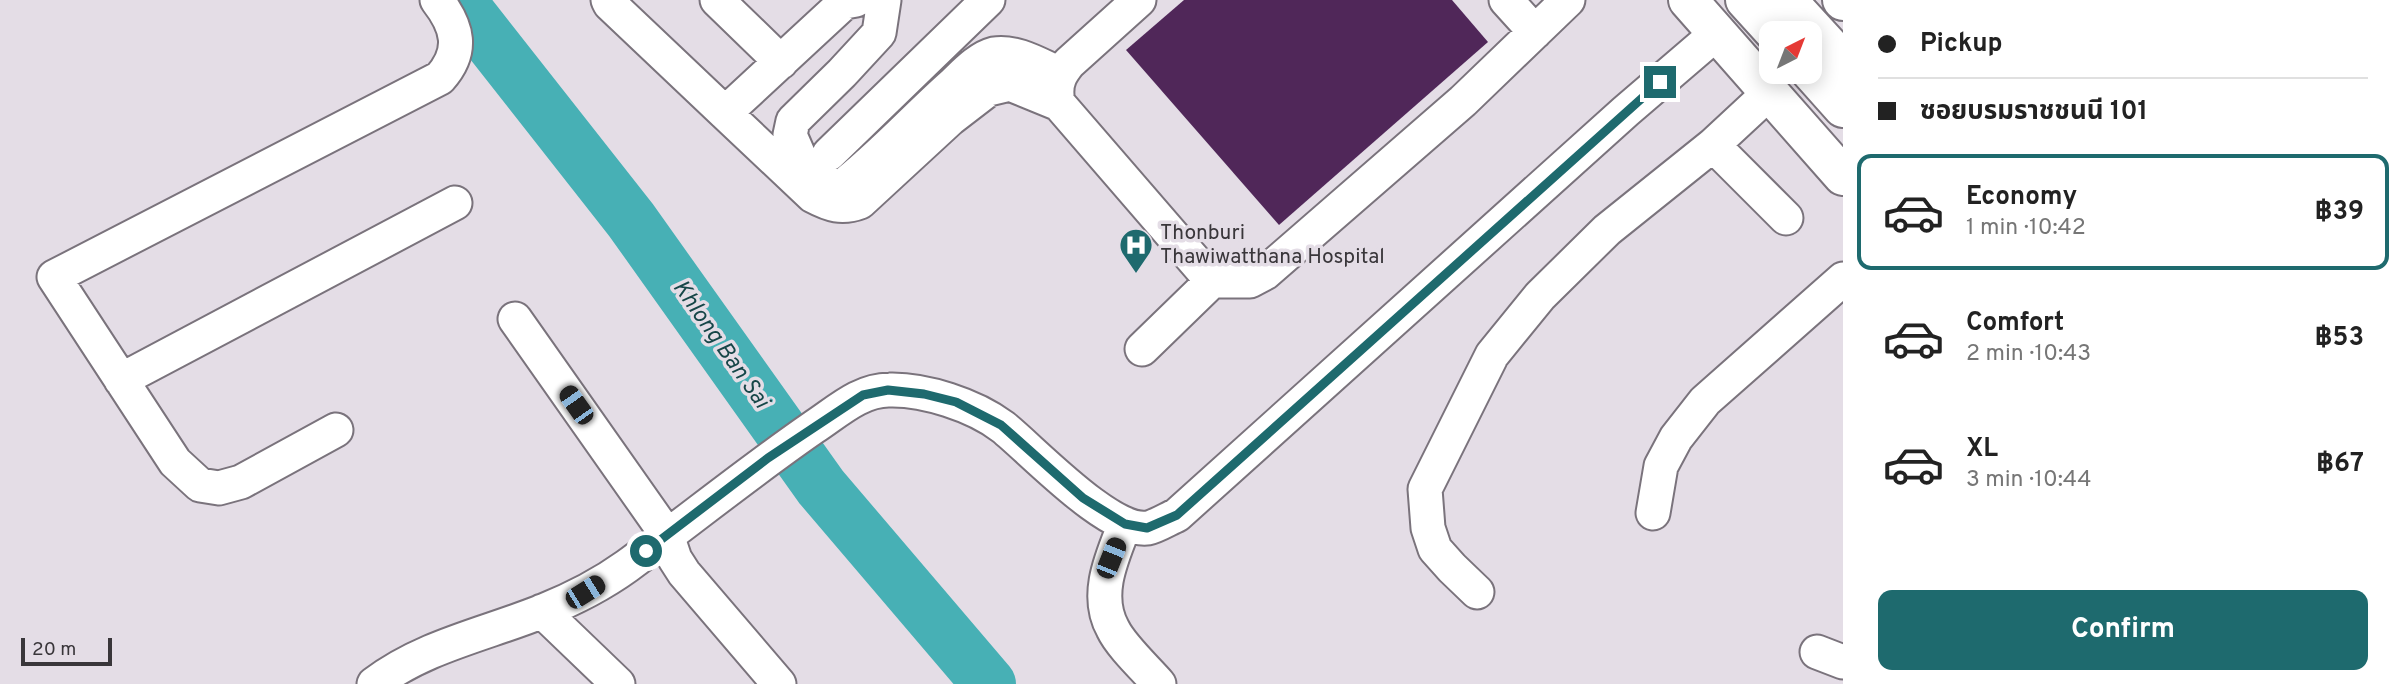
<!DOCTYPE html>
<html lang="en">
<head>
<meta charset="utf-8">
<style>
  :root { --surface:#fff; --page:#f6f6f6; --text:#222; --muted:#767676; --line:#e0e0e0; --accent:#1e6a6e }
  body { margin:0; font-family:Overpass,"Noto Sans Thai",sans-serif; background:var(--page); color:var(--text); height:100vh; display:flex; flex-direction:column; font-size:26px; white-space:nowrap }
  * { box-sizing:border-box; margin:0 }
  p { font-size:23px; color:var(--muted) }
  .icon { flex:none; width:38px; height:38px; fill:none; stroke:currentColor; stroke-width:2; stroke-linecap:round; stroke-linejoin:round }
  .map { position:relative; flex:1; overflow:hidden }
  .sheet { display:flex; flex-direction:column; background:var(--surface); width:560px }
  .sheet>* { flex:none }
  .banner { display:grid; align-content:center; height:154px; padding:0 35px; background:var(--surface) }
  .needle { width:46px; rotate:42deg }
  .tools { position:absolute; left:1759px; top:21px; display:grid; gap:14px }
  .tools a { display:grid; place-items:center; width:63px; height:63px; border-radius:14px; background:var(--surface); box-shadow:0 4px 18px #0003; font-size:35px }
  .scale { position:absolute; left:21px; bottom:18px; width:91px; box-sizing:border-box; padding-left:7px; border:4px solid #39363a; border-top:0; font-size:19px; line-height:24px; white-space:nowrap; color:#39363a; -webkit-text-stroke:5px #e4dde6; paint-order:stroke }
  .end { position:absolute; width:32px; height:32px; margin:-16px; border:9px solid #1e6a6e; background:#fff; box-shadow:0 0 0 4px #fff }
  .from { border-radius:50% }
  .car { position:absolute; width:21px; height:42px; margin:-21px -10px; border-radius:9px; box-shadow:0 0 5px 2px #0007; background:linear-gradient(#222 24%,#8ab4d8 0 40%,#222 0 76%,#8ab4d8 0 86%,#222 0) }
  .banner b { display:flex; align-items:center; gap:24px; height:66px; font-size:26px }
  .banner b+b { border-top:2px solid var(--line) }
  .banner i { width:18px; height:18px; background:var(--text) }
  ul { padding:0; list-style:none }
  li { display:flex; align-items:center; gap:21px; height:116px; margin:0 14px 10px; padding:0 21px; border:4px solid transparent; border-radius:14px }
  li div { flex:1 }
  li b { display:block; font-size:26px }
  li em { font-style:normal; font-weight:700 }
  li.on { border-color:var(--accent) }
  li>.icon { width:63px; height:63px; stroke-width:1.5 }
  .button { display:flex; gap:14px; margin-top:auto; padding:14px 35px }
  .button a { flex:1; height:80px; border-radius:14px; background:var(--accent); color:#fff; font-size:28px; font-weight:700; line-height:80px; text-align:center }
  main { display:flex; flex:1; min-height:0 }
  .map>svg:first-child { display:block }
  .lines { fill:none; stroke-linecap:round; stroke-linejoin:round }
  .river { stroke:#47b0b5; stroke-width:54 }
  .building { fill:#502759 }
  .minor-casing { stroke:#7a737c; stroke-width:37 }
  .major-casing { stroke:#7a737c; stroke-width:42 }
  .highway-casing { stroke:#7a737c; stroke-width:42 }
  .minor { stroke:#fff; stroke-width:33 }
  .major { stroke:#fff; stroke-width:38 }
  .highway { stroke:#fff; stroke-width:38 }
  .route { stroke:#1e6a6e; stroke-width:9 }
  .labels { text-anchor:middle; dominant-baseline:central; stroke-width:7; stroke-linejoin:round; paint-order:stroke }
  .poi-label { font-size:21px; fill:#39363a; stroke:#e4dde6; text-anchor:start }
  .water-label { font-size:23px; font-style:italic; fill:#164648; stroke:#e4dde6 }
</style>
</head>
<body>
<main>
<div class="map">
<svg width="1843" height="684" viewBox="0 0 1843 684">
  <rect width="100%" height="100%" fill="#e4dde6"/>
  <g class="lines">
    <path class="river" d="M458,0L631,220L821,487L989,684"/>
  </g>
  <path class="building" d="M1184,0H1452L1488,42L1279,225L1126,50Z"/>
  <g class="lines">
    <defs>
      <path id="minor" d="M608,0L610,4L725,113
        M717,0L781,62
        M856,0L845,2L725,113L813,196C830,205 842,209 860,202L950,119L989,89L1010,84L1059,104L1212,281
        M884,0L879,33L842,73L793,121L790,135L800,158L830,185L840,188C880,157 914,119 951,86C963,75 978,58 994,54C1016,50 1041,66 1060,74
        M1506,0L1535,32
        M1057,95C1056,81 1061,73 1069,63L1139,0
        M1713,145L1786,218
        M829,154L988,0
        M515,319L667,535L675,559L684,573L779,684
        M1142,349L1212,281H1250L1265,273L1463,101L1568,0
        M121,380L455,203
        M336,430L241,482L219,488L200,485L175,462L54,277L440,78C464,51 458,27 437,0
        M1653,513L1661,466L1676,438L1705,401L1843,279
        M1125,524C1112,557 1094,595 1113,629C1121,646 1146,669 1159,684
        M1477,592L1452,568L1435,549L1428,528L1425,489L1492,355L1540,296L1607,230L1713,145L1769,93
        M542,611L618,684
        M1817,652L1843,662
        M374,684C424,646 486,634 543,611C573,599 602,584 627,566C690,520 750,471 814,427C837,412 860,390 889,390C924,389 974,405 1003,427C1032,450 1110,534 1148,528C1157,526 1168,519 1177,515L1626,111L1717,33"/>
      <path id="major" d="M1688,0L1843,176
        M1787,0L1843,61
        M1842,0L1843,1"/>
      <path id="highway" d="M1745,0L1775,33
        M1810,71L1843,108"/>
    </defs>
    <use href="#minor" class="minor-casing"/>
    <use href="#major" class="major-casing"/>
    <use href="#highway" class="highway-casing"/>
    <use href="#minor" class="minor"/>
    <use href="#major" class="major"/>
    <use href="#highway" class="highway"/>
  </g>
  <g class="lines">
    <path class="route" d="M646,551L768,458L863,395L888,390L924,394L956,402L1001,425L1083,498L1125,524L1147,528L1177,515L1660,82"/>
  </g>
  <defs>
    <symbol id="hospital-pin" viewBox="-11 -11 22 30"><path d="M0 17L-7.5 6A9.5 9.5 0 1 1 7.5 6Z" fill="#1e6a6e" stroke="#e4dde6"/><path d="M-5-5h3v3.5h4V-5h3V5h-3V1.5h-4V5h-3Z" fill="#fff"/></symbol>
  </defs>
  <g fill-rule="evenodd">
    <use href="#hospital-pin" x="1117" y="226" width="38" height="52"/>
  </g>
  <g class="labels">
    <g class="poi-label">
      <text x="1160" y="233">Thonburi<tspan x="1160" dy="24">Thawiwatthana Hospital</tspan></text>
    </g>
    <g class="water-label">
      <text transform="translate(720 345) rotate(55)">Khlong Ban Sai</text>
    </g>
  </g>
</svg>
<div class="tools">
<a><svg class="needle" viewBox="-14 -14 28 28"><path d="M0-13l5 13h-10z" fill="#e53935"/><path d="M0 13l5-13h-10z" fill="#767676"/></svg></a>
</div>
<div class="scale">20 m</div>
<i class="end from" style="left:646px;top:551px"></i>
<i class="end" style="left:1660px;top:82px"></i>
<i class="car" style="left:576px;top:405px;rotate:325deg"></i>
<i class="car" style="left:1111px;top:558px;rotate:22deg"></i>
<i class="car" style="left:585px;top:592px;rotate:58deg"></i>
</div>
<section class="sheet">
<div class="banner">
<b><i class="from"></i>Pickup</b>
<b><i></i>ซอยบรมราชชนนี 101</b>
</div>
<ul>
<li class="on"><svg class="icon" aria-label="car" viewBox="0 0 24 24"><path d="M5 17H2v-5l4-1 3-4h7l3 4 3 1v5h-3M9 17h6M6 11h13"/><circle cx="7" cy="17" r="2"/><circle cx="17" cy="17" r="2"/></svg><div><b>Economy</b><p>1 min · 10:42</p></div><em>฿39</em></li>
<li><svg class="icon" aria-label="car" viewBox="0 0 24 24"><path d="M5 17H2v-5l4-1 3-4h7l3 4 3 1v5h-3M9 17h6M6 11h13"/><circle cx="7" cy="17" r="2"/><circle cx="17" cy="17" r="2"/></svg><div><b>Comfort</b><p>2 min · 10:43</p></div><em>฿53</em></li>
<li><svg class="icon" aria-label="car" viewBox="0 0 24 24"><path d="M5 17H2v-5l4-1 3-4h7l3 4 3 1v5h-3M9 17h6M6 11h13"/><circle cx="7" cy="17" r="2"/><circle cx="17" cy="17" r="2"/></svg><div><b>XL</b><p>3 min · 10:44</p></div><em>฿67</em></li>
</ul>
<div class="button"><a>Confirm</a></div>
</section>
</main>
</body>
</html>
